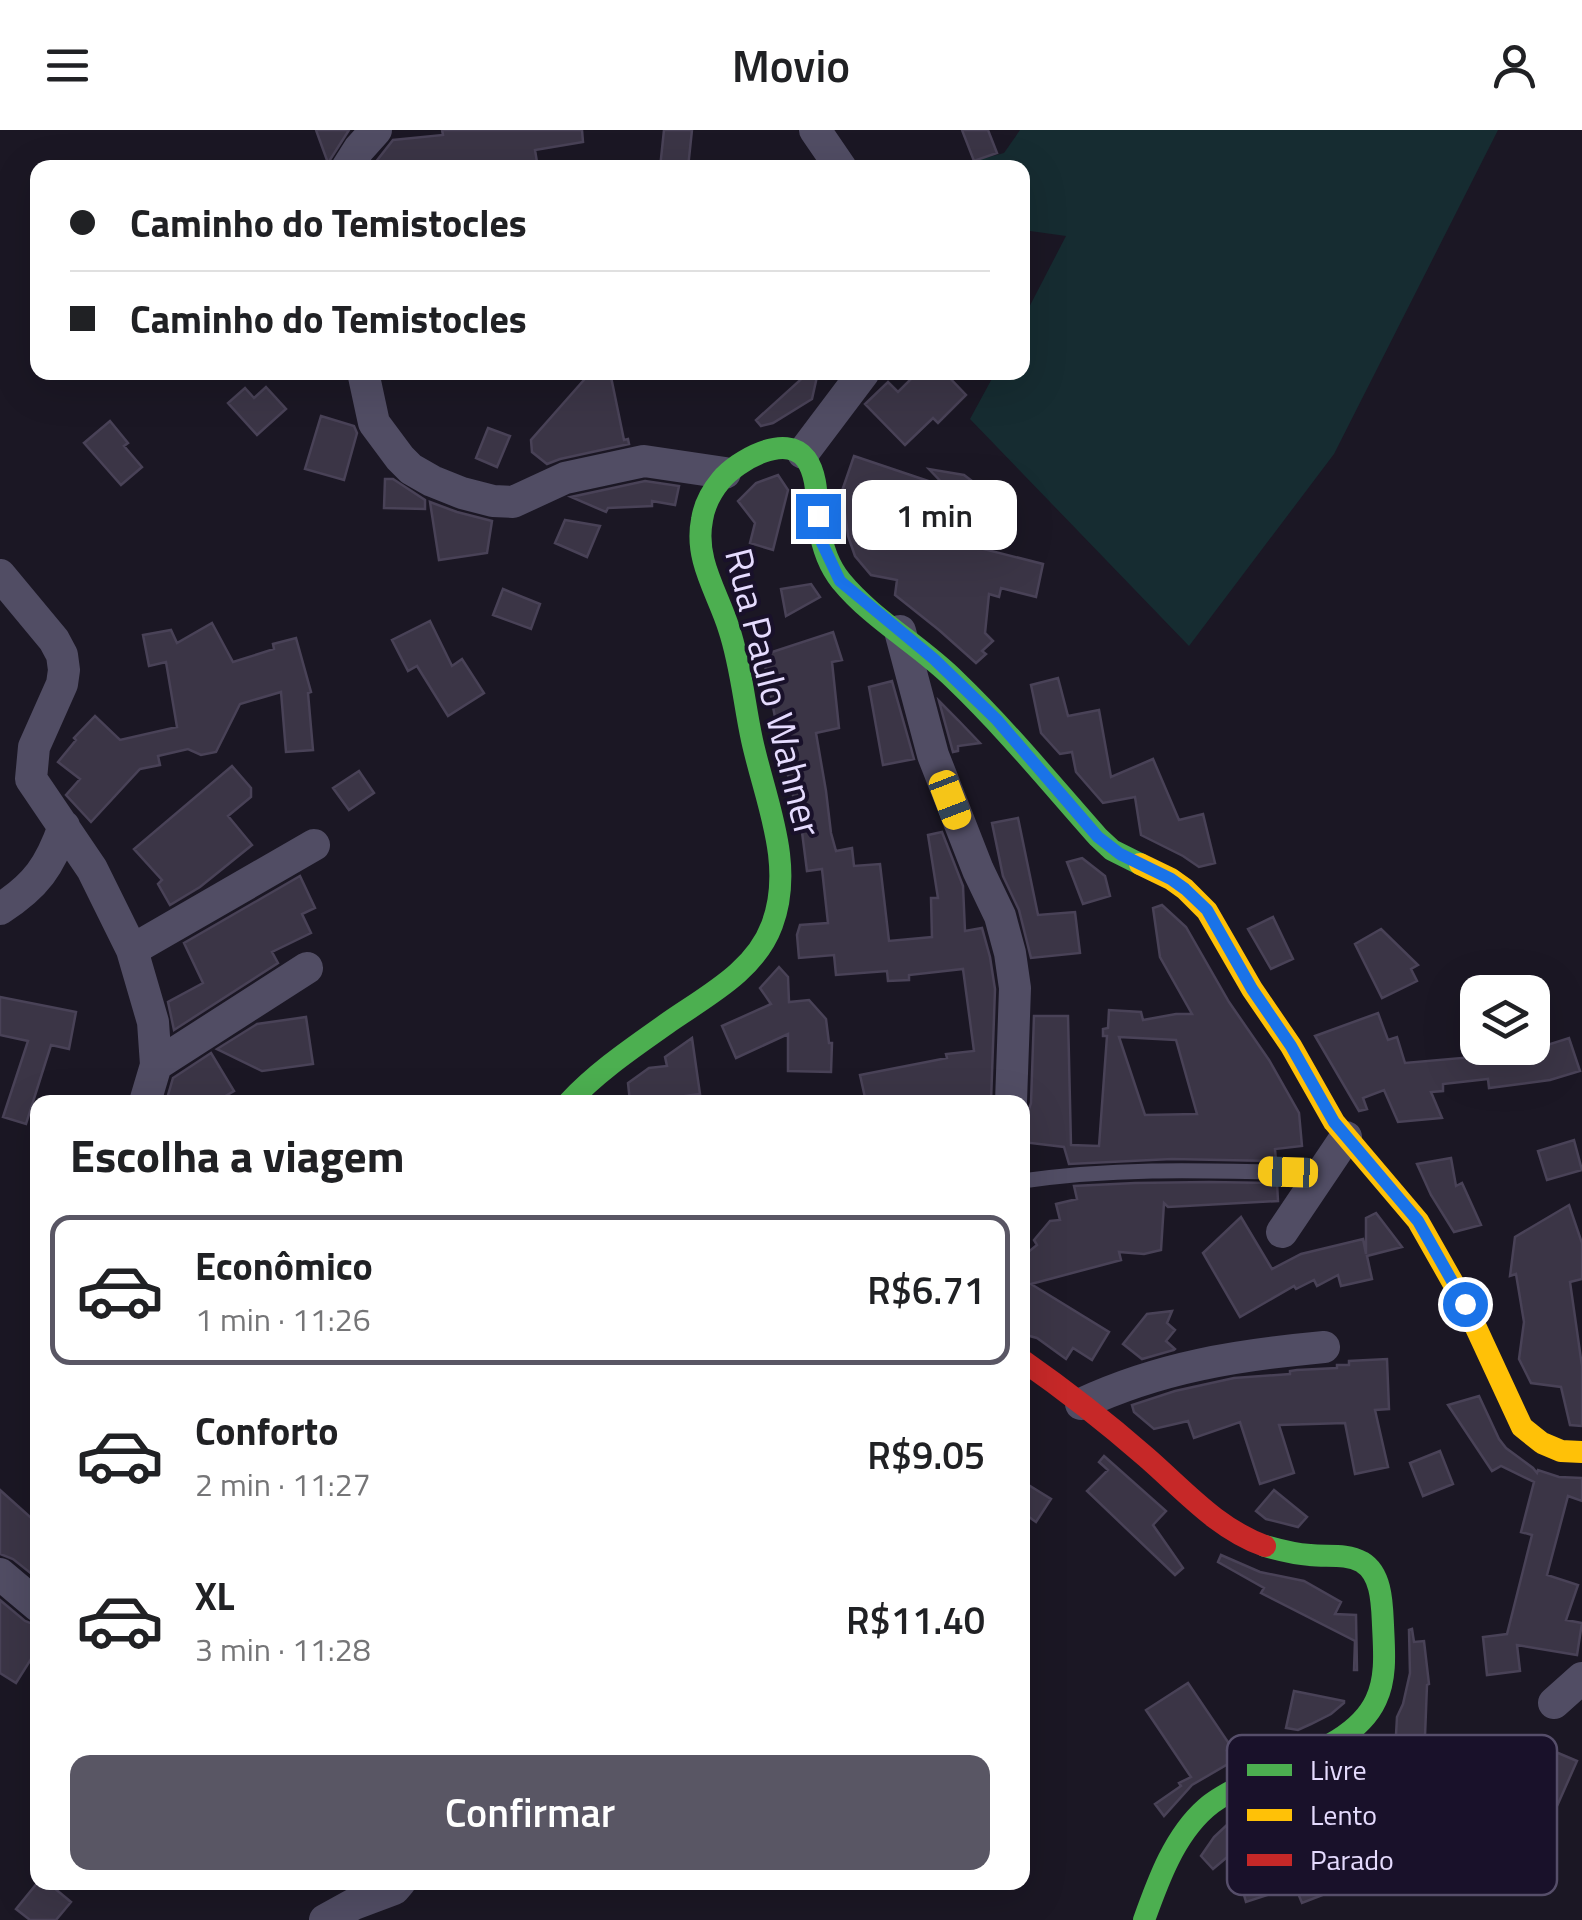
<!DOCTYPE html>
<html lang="pt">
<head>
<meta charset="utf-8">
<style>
  :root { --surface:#fff; --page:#f6f6f6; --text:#202124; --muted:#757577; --line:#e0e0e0; --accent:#595664 }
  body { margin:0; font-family:"Titillium Web",sans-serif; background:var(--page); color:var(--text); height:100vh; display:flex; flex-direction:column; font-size:38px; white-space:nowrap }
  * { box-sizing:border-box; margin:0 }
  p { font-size:32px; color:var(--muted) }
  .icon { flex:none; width:55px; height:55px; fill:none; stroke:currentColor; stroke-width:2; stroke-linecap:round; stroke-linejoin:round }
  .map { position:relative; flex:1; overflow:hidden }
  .panel { position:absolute; left:30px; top:965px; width:1000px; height:795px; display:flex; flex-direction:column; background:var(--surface); border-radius:20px; box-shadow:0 10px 40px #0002 }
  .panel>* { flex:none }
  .top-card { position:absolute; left:30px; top:30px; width:1000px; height:220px; border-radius:20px; box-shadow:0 10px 40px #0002; display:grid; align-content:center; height:220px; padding:0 40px; background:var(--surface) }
  .fabs { position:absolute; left:1460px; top:845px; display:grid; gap:20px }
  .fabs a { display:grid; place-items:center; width:90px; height:90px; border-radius:20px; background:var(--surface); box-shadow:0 10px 40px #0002; font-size:50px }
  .end { position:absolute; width:45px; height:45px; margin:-22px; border:12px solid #1a73e8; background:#fff; box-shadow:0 0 0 5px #fff }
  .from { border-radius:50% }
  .bubble { position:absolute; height:70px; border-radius:20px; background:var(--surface); box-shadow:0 10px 40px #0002; font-size:32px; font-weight:600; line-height:70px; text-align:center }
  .car { position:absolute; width:30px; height:60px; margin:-30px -15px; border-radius:12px; box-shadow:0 0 8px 2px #0007; background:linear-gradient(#f5c518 24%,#345 0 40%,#f5c518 0 76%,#345 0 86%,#f5c518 0) }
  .top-card b { display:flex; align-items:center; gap:35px; height:95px; font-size:38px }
  .top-card b+b { border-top:2px solid var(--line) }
  .top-card i { width:25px; height:25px; background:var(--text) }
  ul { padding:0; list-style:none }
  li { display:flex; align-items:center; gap:30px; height:150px; margin:0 20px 15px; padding:0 20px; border:5px solid transparent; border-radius:20px }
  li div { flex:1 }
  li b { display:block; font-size:38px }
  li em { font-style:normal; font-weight:600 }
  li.current { border-color:var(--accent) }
  li>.icon { width:90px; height:90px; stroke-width:1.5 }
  h2 { padding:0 40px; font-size:45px; line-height:120px }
  .action { display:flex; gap:20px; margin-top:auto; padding:20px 40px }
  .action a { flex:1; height:115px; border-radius:20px; background:var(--accent); color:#fff; font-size:40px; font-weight:600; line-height:115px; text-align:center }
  header { display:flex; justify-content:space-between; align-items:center; height:130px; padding:0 40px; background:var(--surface); font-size:45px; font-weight:600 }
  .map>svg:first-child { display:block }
  .green { fill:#162c31 }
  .building { fill:#3b3546; stroke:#494257; stroke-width:2.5; fill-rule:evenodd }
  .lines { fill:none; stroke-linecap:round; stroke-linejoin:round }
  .lane { stroke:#514d64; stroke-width:15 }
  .street { stroke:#514d64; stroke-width:32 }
  .fast { stroke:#4caf50; stroke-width:22 }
  .slow { stroke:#ffc107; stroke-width:22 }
  .jam { stroke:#c62828; stroke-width:22 }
  .route { stroke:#1a73e8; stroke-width:12 }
  .labels { text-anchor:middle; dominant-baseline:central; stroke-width:8; stroke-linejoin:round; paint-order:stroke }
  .street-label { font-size:38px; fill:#e5dbfe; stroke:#19112a }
  .key { fill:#19112a; stroke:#564e6a; stroke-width:2.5 }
  .key-label { font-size:28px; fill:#e5dbfe }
</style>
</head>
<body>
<header><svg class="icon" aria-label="menu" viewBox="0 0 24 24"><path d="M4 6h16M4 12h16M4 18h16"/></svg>Movio<svg class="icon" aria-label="person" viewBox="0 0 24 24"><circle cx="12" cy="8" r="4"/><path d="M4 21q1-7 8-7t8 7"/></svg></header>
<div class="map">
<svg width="1582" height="1790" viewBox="0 0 1582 1790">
  <rect width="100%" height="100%" fill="#1b1724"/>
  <path class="green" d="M1020,0H1498L1334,324L1189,516L970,289L995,243L1022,242L1023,189L1066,106L1023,100L1022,38L951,37L1004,23Z"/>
  <path class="building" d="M316,0H349L328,33Z
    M442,0H582L583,12L535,20L538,38H371L393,10L443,5Z
    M664,0H692L688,38H660Z
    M962,0H988L997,23L974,31Z
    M591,242H610L624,310L628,309L629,314L560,329L547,334L532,322L531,310Z
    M809,242H818L812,269L773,293L761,296L756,290Z
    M918,242H944L966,265L938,293L933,288L905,315L865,274L888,252L898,262Z
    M266,257L286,279L257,305L228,273L245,258L254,268Z
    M321,286L354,296L357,303L344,350L305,339Z
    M110,291L128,313L124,316L142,337L121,355L84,313Z
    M488,298L510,306L497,337L476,328Z
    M854,326L946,357L929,339L964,345L976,354L958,380L951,410L968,413V415L1043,434L1036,467L1001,458L999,467L989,464L985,503L993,511L982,521L986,524L976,533L939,500L895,465L897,450L871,445L855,426L848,406L842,361Z
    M778,345L788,360L773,420L750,413L755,393L738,371L756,353Z
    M385,349H393L425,370V379L384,378Z
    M645,351L679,356L675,375L652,371V376L608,378L606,382L571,367Z
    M430,372L457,382L492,391L487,423L439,430Z
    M565,390L600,396L587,427L555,413Z
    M811,454L820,467L786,486L781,459Z
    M503,459L540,474L531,499L493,485Z
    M430,491L452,536L462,529L484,563L448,586L417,536L408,541L392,510Z
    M212,493L233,532L274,519L273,514L296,508L311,562L308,563L313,620L286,622L281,562L240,574L216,622L201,625L188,619L158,626L160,635L140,639L91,692L66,665L80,649L58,632L76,610L74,608L95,586L120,610L177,597L166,532L149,536L143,505L171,500L177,513Z
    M833,502L842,530L832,532L839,598L816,603L826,661L831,703L836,721L852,718L854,736L880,734L889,811L932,807L931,768H938L928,705L942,702L963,756L965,801L982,798L990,827L995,859L991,972H866L860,945L947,928L946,924L974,921L963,839L909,845V850L888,851L887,841L836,845L834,825L799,828L797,805L800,795L828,793L822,739L807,741L802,702L780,613L763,525Z
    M1058,548L1068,586L1099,580L1111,647L1153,629L1179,690L1203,684L1215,733L1199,737L1183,726L1141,705L1135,667L1103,673L1076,642L1072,622L1060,624L1041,603L1031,555Z
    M892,551L914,629L883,635L869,557Z
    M939,571L958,590L980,613L958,616V621L953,622Z
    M232,636L251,658V667L228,686L252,715L200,757L170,775L158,754L162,750L134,719Z
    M359,641L374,663L349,680L333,658Z
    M1018,688L1038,785L1075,782L1080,823L1031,828L1019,780L1003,746L992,693Z
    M1082,728L1105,746L1110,766L1083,774L1067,732Z
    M300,746L315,778L302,784L311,803L272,822L278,833L174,900L168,872L203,853L184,813Z
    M1162,775L1186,797L1229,872L1269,930L1299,983L1302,1016L1275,1019L1276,1031L1172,1029L1069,1034L1064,1017L1022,1012V988L1028,982L1031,973L1034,886H1068L1071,1015L1099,1016L1107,906H1103V899L1108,898L1109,880L1141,882L1143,890L1176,884H1192L1160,827L1153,778ZM1119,907L1176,910L1197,984L1145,985Z
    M1273,787L1293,829L1271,839L1248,799Z
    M1381,799L1418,835L1411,839L1417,851L1382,868L1355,814Z
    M779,837L788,847L789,872L809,870L826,889L829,913H832L831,942L788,941V904L736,928L722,896L771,874L760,858Z
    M0,867L76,882L69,919L51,915L26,994L3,987L28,911L0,905Z
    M1378,883L1388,910L1397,907L1405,933L1485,926L1483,918H1538L1569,908L1580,941L1550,950L1489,958L1488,949L1443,954V961L1431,962L1442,988L1398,992L1384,960L1363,968L1367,979L1359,981L1315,906Z
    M306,887L313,934L262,941L217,919L257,894Z
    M692,908L700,964L670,968L671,972H630L628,953L649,938L667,936L665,927Z
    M211,923L234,961L215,972H166L173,948Z
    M1574,1010L1582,1040L1547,1050L1538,1021Z
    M1451,1028L1456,1056L1462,1053L1481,1095L1454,1102L1431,1065L1417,1034Z
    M1209,1052L1277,1053L1278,1071L1168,1077L1164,1073L1161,1120L1144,1124L1119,1122L1121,1130L1031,1154L1109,1202L1092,1230L1073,1218L1066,1229L1037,1208L1022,1204V1127L1037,1115L1034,1110L1050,1091L1060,1090L1056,1074L1077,1069L1074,1056L1135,1053Z
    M1569,1075L1582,1113V1149L1570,1152L1582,1236V1296L1570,1295L1561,1257L1531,1253L1519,1229L1524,1192L1516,1144L1510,1146L1515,1107Z
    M1376,1083L1402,1117L1367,1126L1372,1149L1341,1156L1338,1145L1317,1156L1314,1150L1296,1159L1294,1156L1240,1187L1203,1123L1241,1087L1272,1139L1301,1124L1363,1109L1366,1124V1088Z
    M1172,1181L1167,1193L1175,1200L1166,1211L1175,1219L1174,1220L1142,1229L1123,1214L1147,1184Z
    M1387,1229L1389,1279L1375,1280L1388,1337L1355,1344L1345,1293L1279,1295L1294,1343L1260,1354L1240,1292L1194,1308L1188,1291L1154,1299L1134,1282L1132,1275L1175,1261L1234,1248L1290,1244V1241L1297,1240L1337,1238V1235H1349V1231Z
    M1479,1266L1499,1309L1506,1318L1533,1338L1537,1343L1538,1340L1559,1347L1582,1348V1371L1568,1366L1547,1445L1578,1455L1566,1490L1582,1493L1577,1525L1517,1515L1520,1541L1487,1545L1483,1507L1507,1504L1532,1405L1521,1402L1534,1352L1501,1336L1492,1341L1448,1275Z
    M1440,1321L1453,1354L1423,1366L1410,1333Z
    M1104,1326L1166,1381L1153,1395L1183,1438L1175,1445L1087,1361L1108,1340L1099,1332Z
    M1022,1351L1051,1369L1036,1392L1022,1382Z
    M0,1360L38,1394V1449L13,1429L0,1424Z
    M1274,1360L1307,1387L1298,1397L1266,1389L1256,1381Z
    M1221,1425L1260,1442L1304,1451L1341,1472L1335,1484L1356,1485L1357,1540H1354L1355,1511L1261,1463L1264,1458L1218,1432Z
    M0,1470L25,1491L38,1496V1518L16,1553L0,1543Z
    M1412,1499L1414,1512L1424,1511L1429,1554L1427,1555L1425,1606L1396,1605L1397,1587L1403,1574L1410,1543L1409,1500Z
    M1188,1553L1232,1618L1227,1621L1233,1631L1192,1655L1164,1686L1155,1674L1181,1656L1179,1653L1191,1647L1146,1580Z
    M1294,1561L1344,1571V1573L1331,1584L1311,1594L1298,1600L1286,1598Z
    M1371,1618L1380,1636L1354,1649L1368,1681L1325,1699L1346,1756L1302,1773L1295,1756L1246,1772L1232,1723L1213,1739L1201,1726L1214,1707L1230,1692L1279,1665L1335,1641L1358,1628Z
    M1551,1620L1577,1631L1557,1676L1531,1664Z
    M38,1752H47L71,1772L56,1790H30L16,1779Z"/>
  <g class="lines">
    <path class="lane" d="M1022,1051C1124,1036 1220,1041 1321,1043"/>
    <path class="street" d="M815,0L841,38
      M347,38L359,19L376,0
      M363,242L374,293L400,328L411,339L432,351L462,363L493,371L513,372L565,348L644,331L725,343
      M803,323L864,242
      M0,445L54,510L62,525L64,540L62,554L34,617L31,649L92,739L132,820L153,892L156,935
      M900,501L933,625L978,740L1000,786L1010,823L1015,858L1011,972
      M0,779C36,756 50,736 64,696
      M132,820L314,715
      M145,972L156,935L307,838
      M1282,1102L1346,1007
      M1081,1274C1160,1237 1238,1225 1324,1217
      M0,1444L38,1476
      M1554,1573L1582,1548
      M325,1790L354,1774L394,1759L400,1752"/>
    <path class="fast" d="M569,972C599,940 634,917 669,892C708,865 755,841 772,795C795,734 765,670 752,610C744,573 741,535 729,499C718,463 694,430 702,390C704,376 711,362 721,350C737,331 786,302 806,329C819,347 816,375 819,396C822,416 828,435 841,451C873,490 920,515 955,550C1006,599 1051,654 1098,707L1112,720L1140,734
      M1144,1790C1158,1751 1174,1706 1206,1678C1217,1668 1232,1661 1245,1654C1287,1631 1355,1616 1376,1570C1387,1547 1384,1519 1383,1495C1382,1474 1382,1444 1362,1432C1346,1423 1327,1427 1310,1425C1295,1424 1279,1420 1265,1416"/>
    <path class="slow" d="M1140,734L1171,749L1185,759L1207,781L1252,859L1291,916L1334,992L1418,1091L1465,1174L1522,1297L1542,1313L1561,1321L1582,1322"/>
    <path class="jam" d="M1022,1230C1065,1260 1106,1292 1146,1327C1183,1359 1217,1399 1265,1416"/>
  </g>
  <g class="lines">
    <path class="route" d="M818,386L822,413L840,451L934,529L997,590L1098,707L1120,724L1171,749L1185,759L1207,780L1252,859L1291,916L1334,992L1418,1091L1465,1174"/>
  </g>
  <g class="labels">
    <g class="street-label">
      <text transform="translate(774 562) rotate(76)">Rua Paulo Wahner</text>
    </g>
  </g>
  <rect x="1227" y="1605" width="330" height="160" rx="15" class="key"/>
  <rect x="1247" y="1634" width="45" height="12" fill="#4caf50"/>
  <rect x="1247" y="1679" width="45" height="12" fill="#ffc107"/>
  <rect x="1247" y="1724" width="45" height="12" fill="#c62828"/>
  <g class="key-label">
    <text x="1310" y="1650">Livre</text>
    <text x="1310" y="1695">Lento</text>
    <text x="1310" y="1740">Parado</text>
  </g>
</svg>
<div class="fabs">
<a><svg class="icon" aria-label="layers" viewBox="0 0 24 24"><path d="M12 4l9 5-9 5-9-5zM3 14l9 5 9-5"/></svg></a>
</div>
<i class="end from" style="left:1465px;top:1174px"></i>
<i class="end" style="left:818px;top:386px"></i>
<div class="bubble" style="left:852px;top:350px;width:165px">1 min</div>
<i class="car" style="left:950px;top:670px;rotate:159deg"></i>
<i class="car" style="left:1288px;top:1042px;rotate:272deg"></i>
<div class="top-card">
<b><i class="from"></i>Caminho do Temistocles</b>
<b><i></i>Caminho do Temistocles</b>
</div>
<section class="panel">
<h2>Escolha a viagem</h2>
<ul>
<li class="current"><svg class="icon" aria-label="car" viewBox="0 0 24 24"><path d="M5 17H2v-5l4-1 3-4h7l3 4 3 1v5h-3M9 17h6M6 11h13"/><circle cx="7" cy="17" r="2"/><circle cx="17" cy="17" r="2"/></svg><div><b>Econômico</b><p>1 min · 11:26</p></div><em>R$6.71</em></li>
<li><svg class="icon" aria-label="car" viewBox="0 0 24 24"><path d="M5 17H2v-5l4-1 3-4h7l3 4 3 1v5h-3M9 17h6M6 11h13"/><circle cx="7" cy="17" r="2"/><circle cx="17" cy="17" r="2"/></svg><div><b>Conforto</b><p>2 min · 11:27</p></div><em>R$9.05</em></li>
<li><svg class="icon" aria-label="car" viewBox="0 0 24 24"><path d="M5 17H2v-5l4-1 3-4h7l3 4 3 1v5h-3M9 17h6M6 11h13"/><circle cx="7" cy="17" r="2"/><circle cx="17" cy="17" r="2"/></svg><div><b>XL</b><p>3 min · 11:28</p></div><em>R$11.40</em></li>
</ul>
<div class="action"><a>Confirmar</a></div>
</section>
</div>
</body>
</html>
